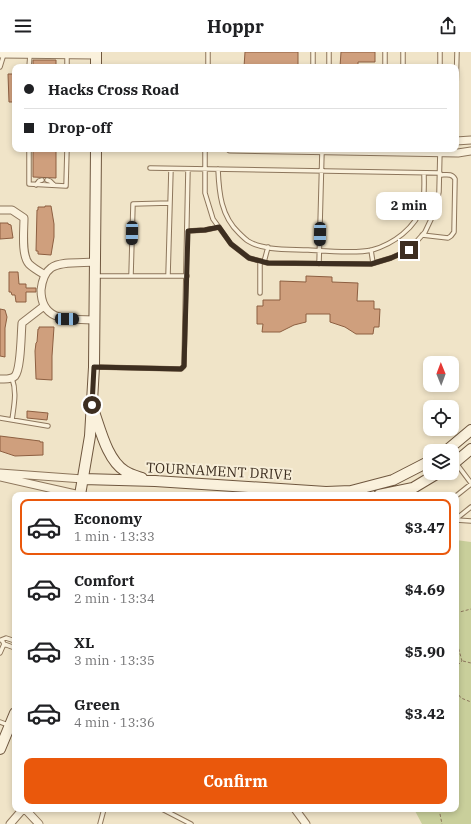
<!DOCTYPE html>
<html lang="en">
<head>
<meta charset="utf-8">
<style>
  :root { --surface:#fff; --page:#f2f2f2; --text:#202124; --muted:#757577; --line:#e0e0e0; --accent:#ea580c }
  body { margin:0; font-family:"IBM Plex Serif",serif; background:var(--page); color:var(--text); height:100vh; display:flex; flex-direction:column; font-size:15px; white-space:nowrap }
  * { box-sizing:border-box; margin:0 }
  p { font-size:13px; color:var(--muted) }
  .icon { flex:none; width:22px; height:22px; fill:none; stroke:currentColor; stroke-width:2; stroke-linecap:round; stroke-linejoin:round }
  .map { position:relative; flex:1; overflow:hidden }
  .sheet { position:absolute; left:12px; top:440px; width:447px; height:320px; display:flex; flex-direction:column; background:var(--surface); border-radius:8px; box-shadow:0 2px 6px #0003 }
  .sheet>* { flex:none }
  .top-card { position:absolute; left:12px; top:12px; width:447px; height:88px; border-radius:8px; box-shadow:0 2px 6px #0003; display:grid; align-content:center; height:88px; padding:0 12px; background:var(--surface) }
  .needle { width:26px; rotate:359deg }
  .controls { position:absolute; left:423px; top:304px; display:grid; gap:8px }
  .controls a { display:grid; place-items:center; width:36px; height:36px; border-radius:8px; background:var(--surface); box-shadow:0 2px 6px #0003; font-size:20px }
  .end { position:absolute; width:18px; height:18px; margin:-9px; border:5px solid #3d2e20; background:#fff; box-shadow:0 0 0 2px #fff }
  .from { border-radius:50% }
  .bubble { position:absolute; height:28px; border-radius:8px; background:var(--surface); box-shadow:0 2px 6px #0003; font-size:13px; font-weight:700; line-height:28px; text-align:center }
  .car { position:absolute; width:12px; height:24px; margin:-12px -6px; border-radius:5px; box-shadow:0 0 3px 1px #0007; background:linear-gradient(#222 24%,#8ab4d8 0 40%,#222 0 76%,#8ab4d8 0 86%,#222 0) }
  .top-card b { display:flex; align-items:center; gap:14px; height:38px; font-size:15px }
  .top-card b+b { border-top:1px solid var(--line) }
  .top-card i { width:10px; height:10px; background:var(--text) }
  ul { padding:7px 0 0; list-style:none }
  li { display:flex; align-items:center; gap:12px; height:56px; margin:0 8px 6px; padding:0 4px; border:2px solid transparent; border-radius:8px }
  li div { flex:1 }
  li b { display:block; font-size:15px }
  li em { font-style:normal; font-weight:700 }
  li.on { border-color:var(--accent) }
  li>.icon { width:36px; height:36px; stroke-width:1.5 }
  .cta { display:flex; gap:8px; margin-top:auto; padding:8px 12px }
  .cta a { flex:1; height:46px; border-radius:8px; background:var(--accent); color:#fff; font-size:16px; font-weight:700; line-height:46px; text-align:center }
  header { display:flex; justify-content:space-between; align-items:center; height:52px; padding:0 12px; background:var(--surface); font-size:18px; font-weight:700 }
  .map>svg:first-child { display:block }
  .green { fill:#c9cf9b }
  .building { fill:#cf9f7d; stroke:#8d5f41 }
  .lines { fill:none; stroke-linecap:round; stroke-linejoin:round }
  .lane-casing { stroke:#8d765c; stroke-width:5.5 }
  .street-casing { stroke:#8d765c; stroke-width:9 }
  .secondary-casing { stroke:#6f573f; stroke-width:12 }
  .path { stroke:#8d765c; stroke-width:1; stroke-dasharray:3 2; stroke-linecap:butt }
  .lane { stroke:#faf1dc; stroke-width:3.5 }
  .street { stroke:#faf1dc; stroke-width:7 }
  .secondary { stroke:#faf1dc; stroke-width:10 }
  .route { stroke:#3d2e20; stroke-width:5 }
  .labels { text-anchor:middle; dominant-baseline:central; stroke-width:4; stroke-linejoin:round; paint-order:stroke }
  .street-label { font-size:14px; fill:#3d2e20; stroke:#f7eed8 }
</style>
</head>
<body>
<header><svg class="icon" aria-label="menu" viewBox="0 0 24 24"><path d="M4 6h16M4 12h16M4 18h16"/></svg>Hoppr<svg class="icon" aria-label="share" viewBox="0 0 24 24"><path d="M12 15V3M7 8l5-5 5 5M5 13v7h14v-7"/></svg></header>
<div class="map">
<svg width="471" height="772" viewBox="0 0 471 772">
  <rect width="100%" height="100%" fill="#f0e4c8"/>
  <path class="green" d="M456,488L471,490V772H422L414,757H456Z"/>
  <path class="building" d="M245,0H298V15H244Z
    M341,0H375V10H358V15H340Z
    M33,8H56V15H33Z
    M8,22H15V50H9Z
    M33,97H56V126L33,125Z
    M45,154H51L54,172V185L51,203L38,202V199H36L37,158H38V155H45Z
    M0,171H8V172L11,173L13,186L0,187Z
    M9,220H18L19,232H26V236H36V240H26V250H16L15,243H12L11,240H9Z
    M306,224L332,225V230L358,231L357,249H374V257H380L379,275H374L373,282H356L345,275L330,270V262H306V270L294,273L280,280H262L263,272H257V254H263V248H280V229L306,230Z
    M0,257L5,258L7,265L5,276V305L0,304Z
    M39,275H54L52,304V328L36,327V326L35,299L36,291L37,290L38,277H39Z
    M27,359L48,361L47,368L27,366Z
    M0,384L40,389V390H43V403L15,404L0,399Z"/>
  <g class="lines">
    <defs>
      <path id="lane" d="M403,0V15
        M67,3V15
        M0,15L4,2
        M29,15L30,3
        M208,15V0
        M313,15V0
        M329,15V0
        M385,15V0
        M440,15V0
        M456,40L457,0
        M29,97V132L66,134L67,97
        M205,97V141L213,167L231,192L249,206L268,211L371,212L391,206L409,198L425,180L435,159L439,140L440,97
        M150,116L440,121
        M218,117C219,141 221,164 239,181C242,184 245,187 248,189C264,199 291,197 308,198C325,199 356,202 372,198C393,192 416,176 422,154C425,144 424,131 424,121
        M47,128L50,129L54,133
        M36,133L39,129L42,128
        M188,179L205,178L219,175
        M422,183L448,186L451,184L454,180L455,127C452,121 446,123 440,123
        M371,198L373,211
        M264,210L268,195
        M319,212L322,99
        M95,224H187
        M131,224L133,152L170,151
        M168,224L171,117
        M260,241V209
        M95,315L181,317L184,314L188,117
        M12,326C17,340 14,353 12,368
        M0,366L48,374
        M456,411L471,431
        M456,444L471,432
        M456,467L471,455
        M456,468L471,469
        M1,588L6,586L15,589
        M2,588L4,592L15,596
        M0,601L4,592
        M0,670L8,673
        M162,757L191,772
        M100,772L104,757"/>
      <path id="street" d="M0,2L96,3
        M456,89L471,88
        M230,97L458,101L471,99
        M0,158H12L24,166C24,178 21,203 29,212C33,216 40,220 45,223
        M94,210C83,211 60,209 51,216C44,221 42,229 41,238C41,271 71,267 95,268
        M0,327C5,327 11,328 15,324C21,317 21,282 22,271L44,254
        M0,421L83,427
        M0,425L80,443
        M25,757L39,772
        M295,757L306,772
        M10,772L23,757"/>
      <path id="secondary" d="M96,0V15
        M93,357C100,376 107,408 125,419C129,422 136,424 142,426
        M446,399L471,378
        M452,413L471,397
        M83,427L155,429L326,440L351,439L393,428L430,409
        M80,443L90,384L94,315L96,97
        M379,443L413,436L438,421
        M0,697L15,661"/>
    </defs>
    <use href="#lane" class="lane-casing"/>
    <use href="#street" class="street-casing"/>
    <use href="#secondary" class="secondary-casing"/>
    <path class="path" d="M456,561L471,557
      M456,587L462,609
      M463,609L471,611
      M456,618L458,613L462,609
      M456,639L461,646L471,650
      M439,757L442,772"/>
    <use href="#lane" class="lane"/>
    <use href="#street" class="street"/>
    <use href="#secondary" class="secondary"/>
  </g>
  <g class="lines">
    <path class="route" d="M92,353L94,315L181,317L184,314L188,179L205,178L219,175L231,192L249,206L268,211L371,212L391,206L409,198"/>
  </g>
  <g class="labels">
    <g class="street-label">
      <text transform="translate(219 419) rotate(3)">TOURNAMENT DRIVE</text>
    </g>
  </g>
</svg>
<div class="controls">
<a><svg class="needle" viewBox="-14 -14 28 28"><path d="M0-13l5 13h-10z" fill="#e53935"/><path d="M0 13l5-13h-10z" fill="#757577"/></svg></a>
<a><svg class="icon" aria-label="locate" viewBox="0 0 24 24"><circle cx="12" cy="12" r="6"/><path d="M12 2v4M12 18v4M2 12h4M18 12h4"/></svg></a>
<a><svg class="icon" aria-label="layers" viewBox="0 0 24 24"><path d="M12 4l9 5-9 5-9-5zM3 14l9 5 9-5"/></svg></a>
</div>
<i class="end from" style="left:92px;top:353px"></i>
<i class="end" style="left:409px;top:198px"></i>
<div class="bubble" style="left:376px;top:140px;width:66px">2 min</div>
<i class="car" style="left:132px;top:181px;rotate:181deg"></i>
<i class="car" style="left:320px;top:182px;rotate:181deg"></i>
<i class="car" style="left:67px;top:267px;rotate:91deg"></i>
<div class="top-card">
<b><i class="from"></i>Hacks Cross Road</b>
<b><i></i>Drop-off</b>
</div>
<section class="sheet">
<ul>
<li class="on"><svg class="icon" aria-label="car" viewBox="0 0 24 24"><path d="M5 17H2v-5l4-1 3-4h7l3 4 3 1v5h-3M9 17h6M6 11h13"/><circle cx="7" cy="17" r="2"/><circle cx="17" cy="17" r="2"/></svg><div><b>Economy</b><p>1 min · 13:33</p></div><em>$3.47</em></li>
<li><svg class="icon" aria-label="car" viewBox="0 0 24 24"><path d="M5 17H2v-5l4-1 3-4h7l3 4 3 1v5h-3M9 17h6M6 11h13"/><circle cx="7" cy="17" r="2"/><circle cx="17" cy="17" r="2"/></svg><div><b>Comfort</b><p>2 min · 13:34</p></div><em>$4.69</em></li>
<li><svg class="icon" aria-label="car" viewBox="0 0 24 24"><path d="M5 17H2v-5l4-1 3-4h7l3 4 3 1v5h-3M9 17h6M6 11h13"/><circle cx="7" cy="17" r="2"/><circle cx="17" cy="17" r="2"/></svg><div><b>XL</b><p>3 min · 13:35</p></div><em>$5.90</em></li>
<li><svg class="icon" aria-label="car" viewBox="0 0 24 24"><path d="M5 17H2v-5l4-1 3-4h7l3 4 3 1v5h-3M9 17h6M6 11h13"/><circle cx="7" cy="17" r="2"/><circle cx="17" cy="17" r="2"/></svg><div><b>Green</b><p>4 min · 13:36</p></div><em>$3.42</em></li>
</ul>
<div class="cta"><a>Confirm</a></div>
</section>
</div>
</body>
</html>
